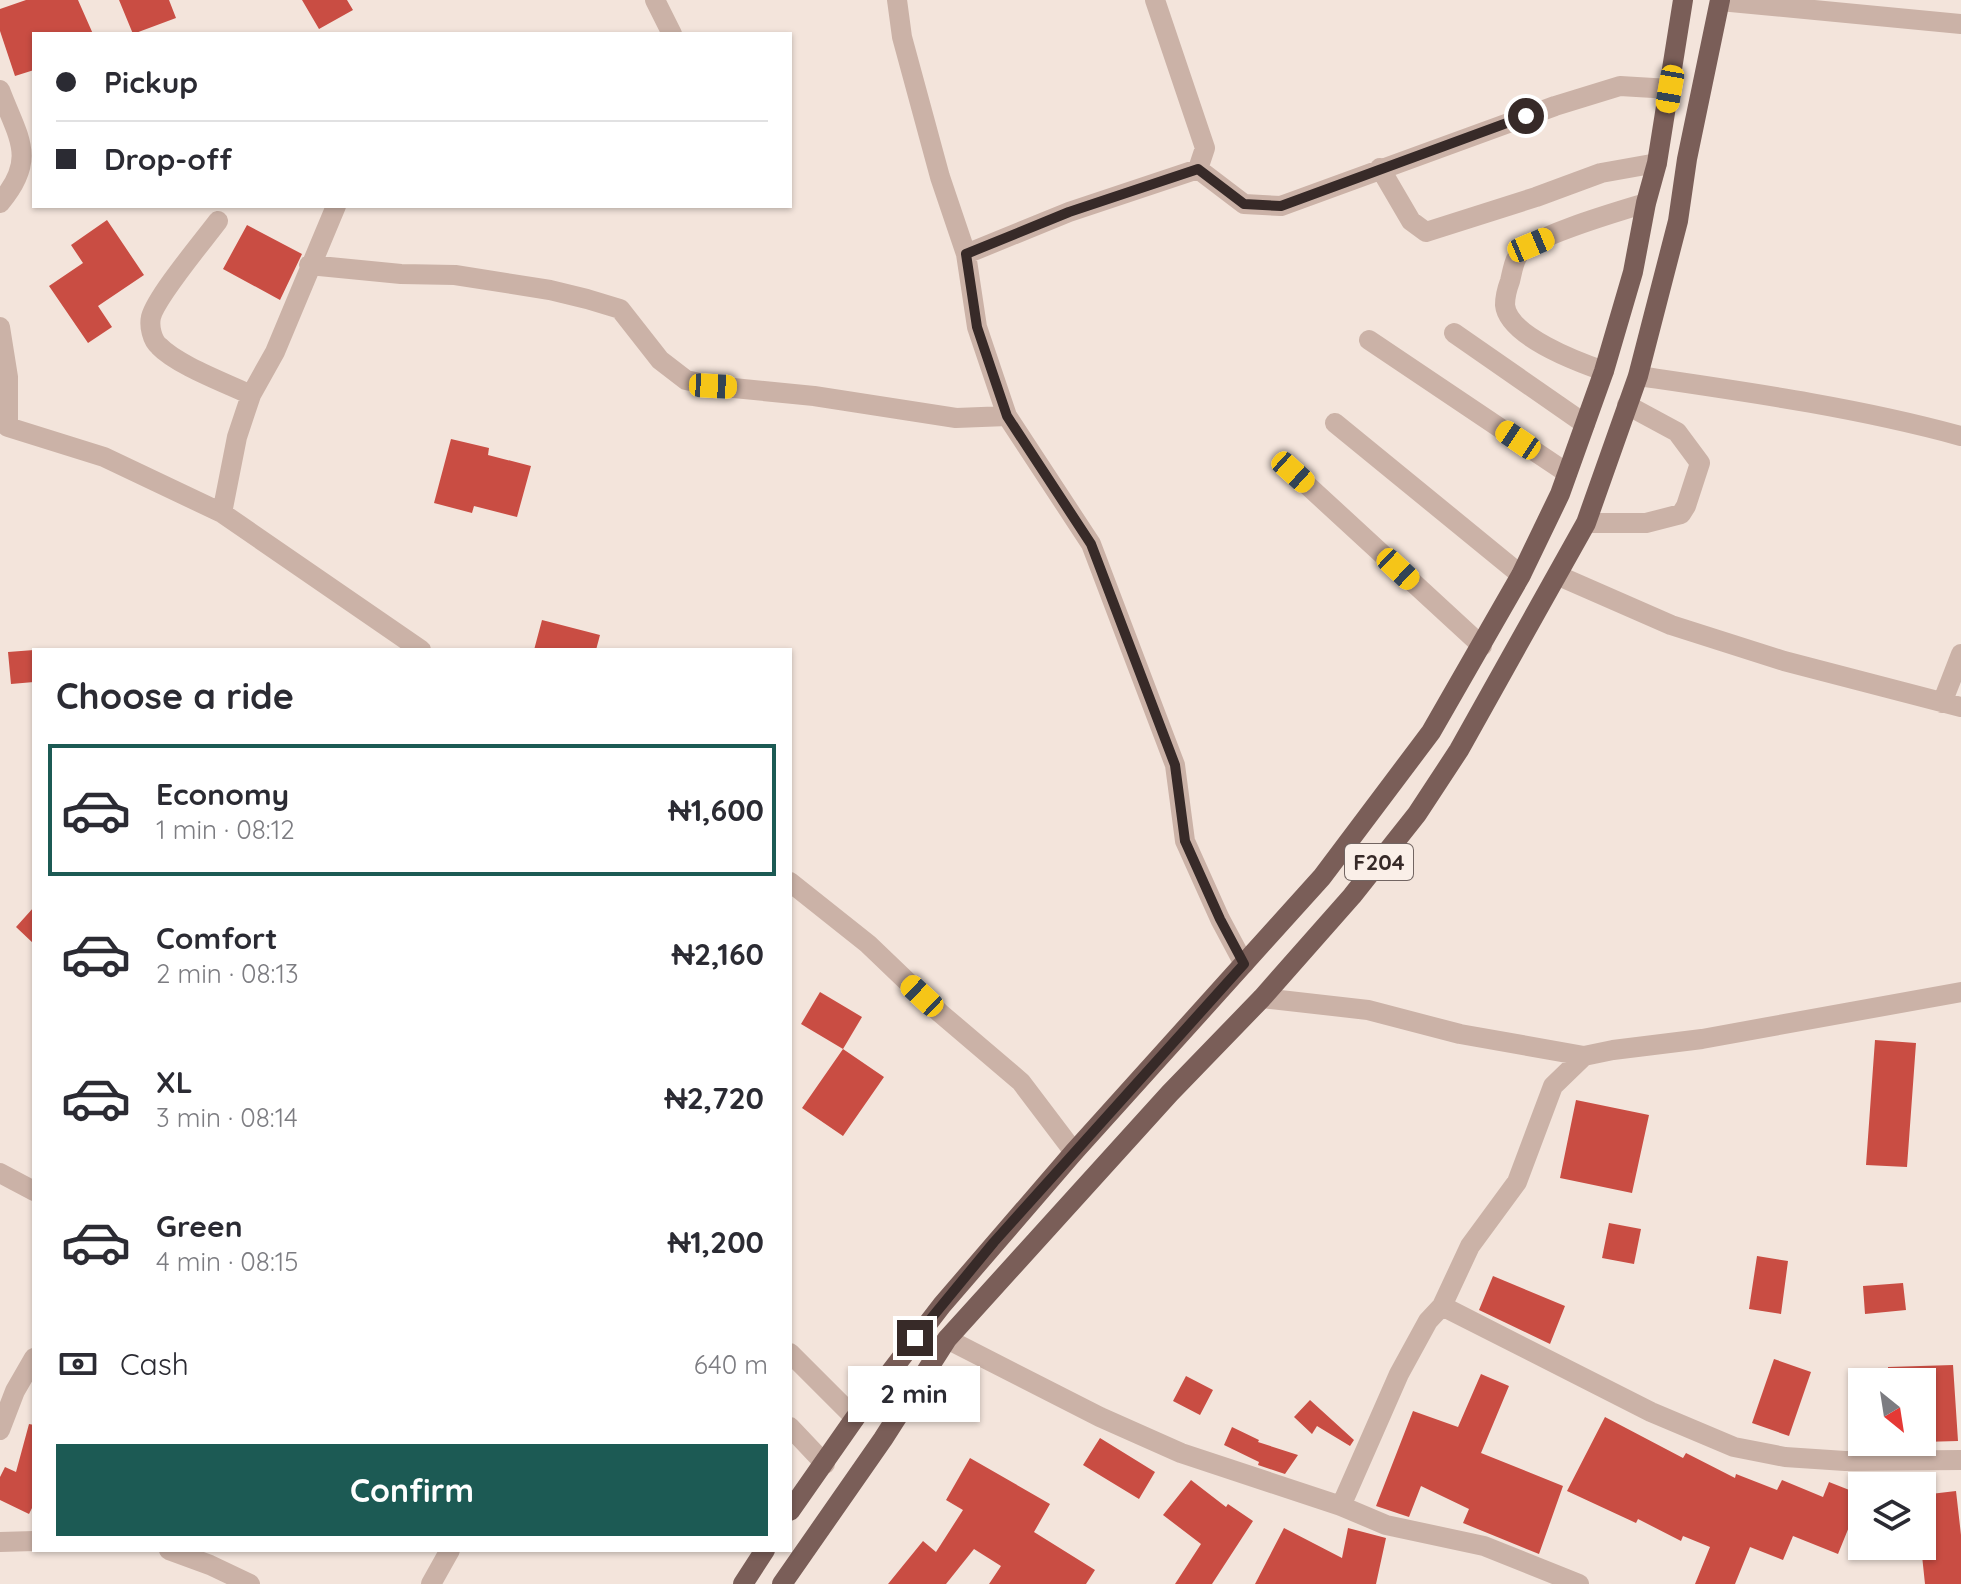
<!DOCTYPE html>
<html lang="en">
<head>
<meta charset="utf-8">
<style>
  :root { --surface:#fff; --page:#f7f7f7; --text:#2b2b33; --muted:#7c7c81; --line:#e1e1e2; --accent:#1c5a54 }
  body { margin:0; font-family:Quicksand,sans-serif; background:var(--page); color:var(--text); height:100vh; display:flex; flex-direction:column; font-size:30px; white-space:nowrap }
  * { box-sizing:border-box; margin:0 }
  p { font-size:26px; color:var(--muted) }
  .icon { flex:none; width:44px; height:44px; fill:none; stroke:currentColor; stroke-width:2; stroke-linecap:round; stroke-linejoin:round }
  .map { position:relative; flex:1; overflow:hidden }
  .details { position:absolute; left:32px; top:648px; width:760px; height:904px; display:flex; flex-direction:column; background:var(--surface); border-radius:0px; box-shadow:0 2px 6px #0004 }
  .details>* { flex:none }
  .banner { position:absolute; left:32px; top:32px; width:760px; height:176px; border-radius:0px; box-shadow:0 2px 6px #0004; display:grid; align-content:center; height:176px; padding:0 24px; background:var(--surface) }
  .needle { width:52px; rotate:150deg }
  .fabs { position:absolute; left:1848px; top:1368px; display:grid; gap:16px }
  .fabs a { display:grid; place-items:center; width:88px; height:88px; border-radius:0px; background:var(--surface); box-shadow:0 2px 6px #0004; font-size:40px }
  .end { position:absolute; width:36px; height:36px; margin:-18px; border:10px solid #372a28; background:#fff; box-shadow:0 0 0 4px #fff }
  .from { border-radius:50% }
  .bubble { position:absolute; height:56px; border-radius:0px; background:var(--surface); box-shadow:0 2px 6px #0004; font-size:26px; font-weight:800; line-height:56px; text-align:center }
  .car { position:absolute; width:24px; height:48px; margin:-24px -12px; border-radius:10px; box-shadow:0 0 6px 2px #0007; background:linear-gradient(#f5c518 24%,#345 0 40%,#f5c518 0 76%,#345 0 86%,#f5c518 0) }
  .banner b { display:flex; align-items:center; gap:28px; height:76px; font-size:30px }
  .banner b+b { border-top:2px solid var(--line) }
  .banner i { width:20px; height:20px; background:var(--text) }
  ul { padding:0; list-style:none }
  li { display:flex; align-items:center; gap:24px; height:132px; margin:0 16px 12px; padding:0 8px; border:4px solid transparent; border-radius:0px }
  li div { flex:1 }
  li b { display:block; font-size:30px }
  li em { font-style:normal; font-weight:800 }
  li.on { border-color:var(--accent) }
  li>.icon { width:72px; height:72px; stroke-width:1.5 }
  h2 { padding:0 24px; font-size:36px; line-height:96px }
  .pay { display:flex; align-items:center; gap:20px; height:88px; padding:0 24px; font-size:30px }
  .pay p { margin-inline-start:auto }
  .cta { display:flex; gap:16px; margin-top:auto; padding:16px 24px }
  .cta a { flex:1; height:92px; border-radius:0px; background:var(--accent); color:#fff; font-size:32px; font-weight:800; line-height:92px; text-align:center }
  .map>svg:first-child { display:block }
  .building { fill:#c94d43 }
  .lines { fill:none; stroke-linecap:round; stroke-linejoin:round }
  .minor { stroke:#cbb2a7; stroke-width:20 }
  .major { stroke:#7a5e58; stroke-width:20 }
  .route { stroke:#372a28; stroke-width:10 }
  .labels { text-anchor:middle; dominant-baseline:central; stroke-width:6; stroke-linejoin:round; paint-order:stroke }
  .shield { fill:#faefe8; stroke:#726562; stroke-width:2 }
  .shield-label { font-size:22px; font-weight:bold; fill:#372a28 }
</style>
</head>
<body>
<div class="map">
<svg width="1961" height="1584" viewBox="0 0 1961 1584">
  <rect width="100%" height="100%" fill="#f3e4db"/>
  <path class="building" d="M26,0H78L93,34H34V70L15,76L0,31V9Z
    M119,0H169L176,18L133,34Z
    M302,0H347L353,10L319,29Z
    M107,220L144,275L98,306L112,327L88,343L49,286L83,263L71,245Z
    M247,225L302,254L280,300L223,269Z
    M451,439L489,448L488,455L531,466L517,517L474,506L472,513L434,503Z
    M542,620L600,635L596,650H534Z
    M34,650V682L11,684L8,652Z
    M34,907V944L16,927Z
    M820,992L862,1017L843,1049L801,1024Z
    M1875,1040L1916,1043L1907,1167L1866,1165Z
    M843,1049L884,1077L843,1136L802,1108Z
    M1576,1100L1649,1115L1632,1193L1560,1178Z
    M1609,1223L1641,1229L1634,1264L1602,1258Z
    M1757,1256L1788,1261L1781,1314L1749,1309Z
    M1493,1276L1565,1306L1550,1344L1479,1310Z
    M1903,1283L1906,1310L1865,1314L1863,1286Z
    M1774,1359L1811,1372L1789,1436L1752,1423Z
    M1953,1365L1958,1441L1922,1442V1382H1888V1367Z
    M1481,1374L1509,1386L1481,1453L1563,1486L1539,1554L1463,1523L1469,1509L1421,1486L1409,1517L1376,1506L1413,1411L1458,1427Z
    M1186,1376L1213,1390L1200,1415L1173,1401Z
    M1310,1400L1354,1440L1350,1446L1317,1426L1312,1434L1294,1417Z
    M1605,1417L1683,1458L1686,1453L1735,1478L1736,1474L1777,1490L1782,1480L1823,1497L1829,1482L1862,1495L1838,1554L1793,1536L1783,1560L1750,1547L1735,1584H1695L1710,1547L1683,1536L1681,1541L1638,1519L1636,1523L1567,1491Z
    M29,1424L34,1425V1504L29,1514L0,1500V1477L5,1467L16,1472Z
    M1232,1427L1259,1440L1258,1442L1298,1455L1285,1474L1258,1465L1259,1462L1224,1445Z
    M1100,1438L1155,1472L1139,1499L1083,1465Z
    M970,1458L1050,1504L1034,1532L1095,1570L1086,1584H989L1001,1566L974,1549L946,1584H888L923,1541L936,1552L963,1510L946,1500Z
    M1191,1480L1226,1507L1228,1504L1253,1521L1212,1584H1175L1201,1544L1163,1515Z
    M1956,1491L1961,1535V1584H1925L1921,1546L1922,1495Z
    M1284,1528L1342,1558L1348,1528L1386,1538L1376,1584H1255Z"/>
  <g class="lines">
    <path class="minor" d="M655,0L672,34
      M897,0L902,37L940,177L966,254L977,327L1007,416L1091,544L1175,765L1185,841L1220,919L1244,964
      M1155,0L1205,148L1198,169
      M1720,1L1961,24
      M0,90C18,138 38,158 0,203
      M1380,168L1411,221L1426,232L1536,197L1601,173L1657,163
      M1198,169L1244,204L1281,206L1555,106L1620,86L1670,89
      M218,221C203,241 156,297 151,317C149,326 152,340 159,346C177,365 226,383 251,395
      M966,254L1069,212L1198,169
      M309,265L401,274L455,275L550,290L587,299L620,309L660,360L686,380L713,386L814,396L956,418L1007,416
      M0,327L8,377V427L104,457L222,513L421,650
      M1454,333L1585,424
      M1369,340L1567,473
      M1604,371C1578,362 1508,336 1505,305C1505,297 1507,289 1510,281C1512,273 1514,259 1520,253C1536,235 1620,211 1646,203
      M1638,376C1747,392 1855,407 1961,436
      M1335,423L1521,575
      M1293,472L1482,646
      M222,513L237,437L251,395L275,352L336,206
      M1586,523H1646L1681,514L1686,506L1700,463L1677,432L1627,405
      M1559,576L1671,625L1784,661L1961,707
      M1942,703L1961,654
      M790,882L868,944L940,1013L1021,1082L1074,1152
      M1262,998L1368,1010L1460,1034L1584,1056L1613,1050L1702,1039L1961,992
      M0,1173L34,1191
      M1442,1306L1651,1412L1734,1447L1785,1457L1845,1461L1961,1460
      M947,1339L1100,1417L1181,1453L1341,1506L1386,1525L1484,1546L1579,1584
      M790,1353L855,1418
      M790,1427L825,1464
      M0,1430L15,1391L34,1358
      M1341,1506L1399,1374L1428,1321L1442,1306L1470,1246L1517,1182L1553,1086L1584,1056
      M0,1542L34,1541
      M169,1550L210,1565L250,1584
      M431,1584L450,1550"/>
    <path class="major" d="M790,1511L855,1418L942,1305L1074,1152L1322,877L1431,732L1521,575L1560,494L1604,371L1633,272L1646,203L1657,163L1683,0
      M743,1584L765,1550
      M782,1584L883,1439L947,1339L1170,1093L1262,998L1352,896L1417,814L1459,750L1586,523L1638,376L1678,221L1687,159L1720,0"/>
  </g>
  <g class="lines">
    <path class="route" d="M915,1338L994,1242L1244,964L1220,919L1185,841L1175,765L1091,544L1007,416L977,327L966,254L1069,212L1198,169L1244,204L1281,206L1526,116"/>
  </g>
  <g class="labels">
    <rect class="shield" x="1345" y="844" width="68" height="36" rx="6"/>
    <g class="shield-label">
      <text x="1379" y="862">F204</text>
    </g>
  </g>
</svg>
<div class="fabs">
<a><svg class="needle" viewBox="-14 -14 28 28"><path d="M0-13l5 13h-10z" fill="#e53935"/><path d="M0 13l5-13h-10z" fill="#7c7c81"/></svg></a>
<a><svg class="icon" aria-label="layers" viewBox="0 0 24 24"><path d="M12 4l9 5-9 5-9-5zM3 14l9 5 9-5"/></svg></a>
</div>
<i class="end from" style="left:1526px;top:116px"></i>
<i class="end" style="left:915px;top:1338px"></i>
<div class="bubble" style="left:848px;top:1366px;width:132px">2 min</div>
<i class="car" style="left:1670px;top:89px;rotate:190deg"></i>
<i class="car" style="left:1531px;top:245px;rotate:67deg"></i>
<i class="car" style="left:713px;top:386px;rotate:93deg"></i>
<i class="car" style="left:1518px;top:440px;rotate:304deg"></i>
<i class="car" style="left:1293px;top:472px;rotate:132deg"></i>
<i class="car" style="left:1398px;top:569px;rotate:133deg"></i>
<i class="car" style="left:922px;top:996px;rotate:313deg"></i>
<div class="banner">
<b><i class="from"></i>Pickup</b>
<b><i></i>Drop-off</b>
</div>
<section class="details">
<h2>Choose a ride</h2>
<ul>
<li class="on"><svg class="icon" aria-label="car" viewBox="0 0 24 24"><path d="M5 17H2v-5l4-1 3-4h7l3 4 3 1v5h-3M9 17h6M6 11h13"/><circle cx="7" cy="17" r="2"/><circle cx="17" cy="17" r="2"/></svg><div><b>Economy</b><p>1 min · 08:12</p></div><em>₦1,600</em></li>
<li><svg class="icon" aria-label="car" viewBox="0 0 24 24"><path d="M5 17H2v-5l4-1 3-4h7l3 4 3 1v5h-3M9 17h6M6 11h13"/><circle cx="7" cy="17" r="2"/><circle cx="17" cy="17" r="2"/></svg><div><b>Comfort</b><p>2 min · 08:13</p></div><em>₦2,160</em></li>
<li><svg class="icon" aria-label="car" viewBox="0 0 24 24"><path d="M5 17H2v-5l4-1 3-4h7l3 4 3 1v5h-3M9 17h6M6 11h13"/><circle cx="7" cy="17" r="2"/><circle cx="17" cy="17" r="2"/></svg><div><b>XL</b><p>3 min · 08:14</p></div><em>₦2,720</em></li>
<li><svg class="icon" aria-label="car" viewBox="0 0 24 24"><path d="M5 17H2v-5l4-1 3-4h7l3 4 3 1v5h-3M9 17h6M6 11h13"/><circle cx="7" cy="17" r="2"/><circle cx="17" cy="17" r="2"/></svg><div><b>Green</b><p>4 min · 08:15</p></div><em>₦1,200</em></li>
</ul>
<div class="pay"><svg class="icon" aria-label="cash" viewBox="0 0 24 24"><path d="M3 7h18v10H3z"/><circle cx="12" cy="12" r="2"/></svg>Cash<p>640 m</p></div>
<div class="cta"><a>Confirm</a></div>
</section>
</div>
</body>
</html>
